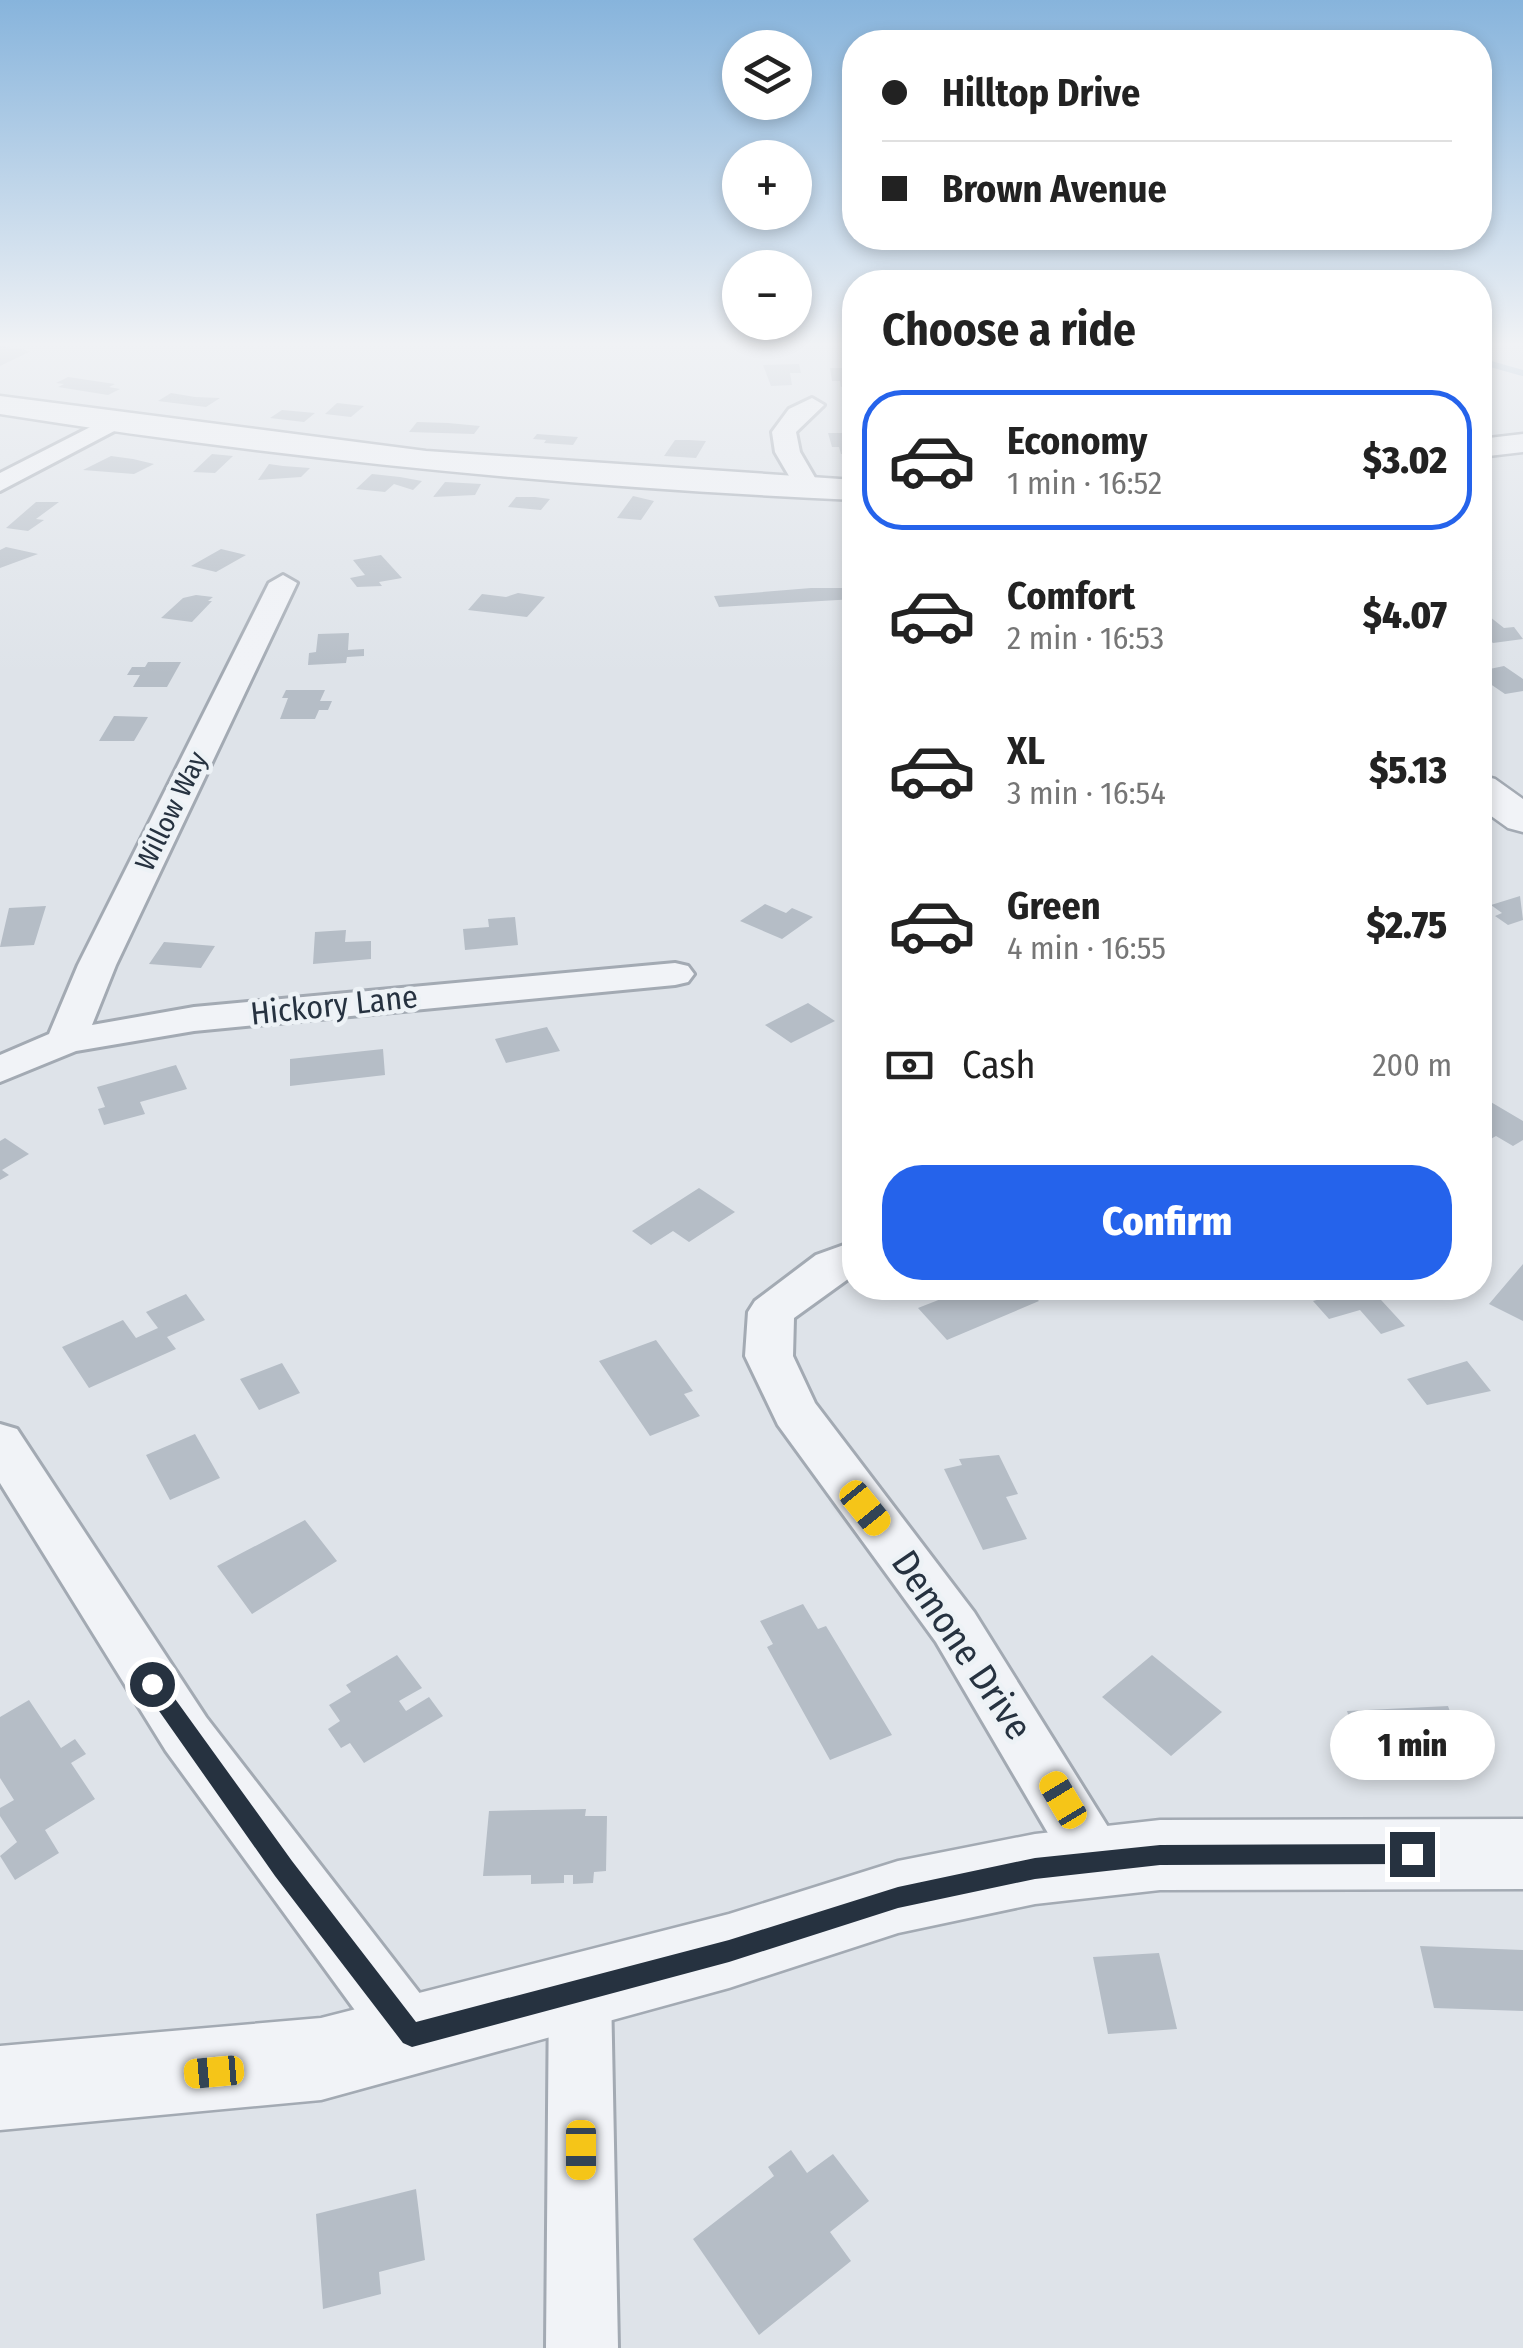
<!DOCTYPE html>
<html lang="en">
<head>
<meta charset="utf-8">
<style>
  :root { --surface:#fff; --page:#f6f6f6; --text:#222; --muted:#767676; --line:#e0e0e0; --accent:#2563eb }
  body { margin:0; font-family:"Fira Sans Condensed",sans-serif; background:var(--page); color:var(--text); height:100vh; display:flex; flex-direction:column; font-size:38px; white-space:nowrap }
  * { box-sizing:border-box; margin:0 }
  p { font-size:32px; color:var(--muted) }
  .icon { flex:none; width:55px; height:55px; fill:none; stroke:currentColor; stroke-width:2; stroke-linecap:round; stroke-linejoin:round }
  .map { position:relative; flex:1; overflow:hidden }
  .panel { position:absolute; left:842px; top:270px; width:650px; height:1030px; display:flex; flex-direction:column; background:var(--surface); border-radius:40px; box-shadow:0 5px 15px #0003 }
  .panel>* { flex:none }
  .hud { position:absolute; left:842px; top:30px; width:650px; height:220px; border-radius:40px; box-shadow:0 5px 15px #0003; display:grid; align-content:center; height:220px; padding:0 40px; background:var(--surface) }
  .tools { position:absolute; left:722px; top:30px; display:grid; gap:20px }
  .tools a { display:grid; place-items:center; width:90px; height:90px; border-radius:50%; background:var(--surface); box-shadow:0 5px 15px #0003; font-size:50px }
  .end { position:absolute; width:45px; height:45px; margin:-22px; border:12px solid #263240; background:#fff; box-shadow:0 0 0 5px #fff }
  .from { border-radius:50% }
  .bubble { position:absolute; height:70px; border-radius:35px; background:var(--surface); box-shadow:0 5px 15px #0003; font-size:32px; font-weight:800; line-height:70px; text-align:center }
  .car { position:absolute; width:30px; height:60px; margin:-30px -15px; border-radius:12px; box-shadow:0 0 8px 2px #0007; background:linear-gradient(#f5c518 24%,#345 0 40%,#f5c518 0 76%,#345 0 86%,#f5c518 0) }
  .hud b { display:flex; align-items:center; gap:35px; height:95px; font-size:38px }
  .hud b+b { border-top:2px solid var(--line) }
  .hud i { width:25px; height:25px; background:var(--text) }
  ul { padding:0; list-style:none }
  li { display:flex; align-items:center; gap:30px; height:140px; margin:0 20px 15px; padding:0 20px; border:5px solid transparent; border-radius:40px }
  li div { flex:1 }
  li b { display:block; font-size:38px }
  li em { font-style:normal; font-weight:800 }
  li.current { border-color:var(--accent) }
  li>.icon { width:90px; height:90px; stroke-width:1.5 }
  h2 { padding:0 40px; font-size:45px; line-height:120px }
  .pay { display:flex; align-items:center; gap:25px; height:110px; padding:0 40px; font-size:38px }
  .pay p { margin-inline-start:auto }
  .primary-button { display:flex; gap:20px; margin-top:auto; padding:20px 40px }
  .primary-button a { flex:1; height:115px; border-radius:40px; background:var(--accent); color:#fff; font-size:40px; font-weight:800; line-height:115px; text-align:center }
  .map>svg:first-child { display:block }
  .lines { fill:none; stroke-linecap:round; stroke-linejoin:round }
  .stream { stroke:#96b4cb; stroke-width:6 }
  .building { fill:#b5bdc6 }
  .minor-casing { stroke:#a3aab3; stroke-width:6 }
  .tertiary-casing { stroke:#a3aab3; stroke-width:5 }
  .minor { fill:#f1f3f7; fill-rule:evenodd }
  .tertiary { fill:#f1f3f7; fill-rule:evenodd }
  .route { fill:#263240 }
  .labels { text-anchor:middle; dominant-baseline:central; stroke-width:9; stroke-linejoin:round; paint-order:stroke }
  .far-street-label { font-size:28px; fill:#263240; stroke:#edf2f6 }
  .street-label { font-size:32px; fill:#263240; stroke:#edf2f6 }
  .near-street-label { font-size:38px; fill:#263240; stroke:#edf2f6 }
</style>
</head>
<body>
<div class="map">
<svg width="1523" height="2348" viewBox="0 0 1523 2348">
  <rect width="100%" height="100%" fill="#dee3e9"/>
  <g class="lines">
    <path class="stream" d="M1480,361L1523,373"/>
  </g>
  <path class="building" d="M0,346L31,351L0,366Z
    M799,364L801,373H790L792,385L771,386L763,365Z
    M830,368H855V387H841L840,381H832Z
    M68,377L115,384L109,387L120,389L108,395L58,387L64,384L56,383Z
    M171,393L195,397L220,398L206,407L158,401Z
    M337,403L364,406L351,417L325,414Z
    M282,410L315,413L304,422L270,418Z
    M417,422L448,423L480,426L474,434L409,432Z
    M828,433H855V454H841L839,447H832Z
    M537,434L578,437L573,445L544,443L546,440L533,439Z
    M675,440H689L706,441L696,458L664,456Z
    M212,454L233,456L215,473L193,472Z
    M111,456L133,459L154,464L134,474L83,470Z
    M269,464L283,466L310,468L301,477L258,480Z
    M372,474L400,477L422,481L413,490L394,484L385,492L356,489Z
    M445,482L481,484L475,495L433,497Z
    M633,496L654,501L641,520L617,518Z
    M516,497H535L550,499L541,510L508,507Z
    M36,502H59L36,519L44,520L28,531L6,528Z
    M6,547L38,554L0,568V550Z
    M221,549L246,555L216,572L191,566Z
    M381,555L402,578L379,582L382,586L357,587L350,578L365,575L353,560Z
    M811,588H855V599L719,607L714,596Z
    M482,594L506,597L518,593L545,597L527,617L468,610Z
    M196,595L213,597L208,601H212L192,622L161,618L183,598Z
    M1480,609L1504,628L1514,627L1523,639L1493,643L1480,632Z
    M349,633L348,650L364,649V656L347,657L346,663L308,665L309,653L316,652L318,634Z
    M148,662H181L167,687H133L140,675H127L132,667H145Z
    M1504,666L1523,679V691L1505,694L1480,677V671Z
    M286,690H325L320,701H332L328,710H319L315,719H280L288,698H282Z
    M114,716L148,717L134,741H99Z
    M1520,896L1523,920L1508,925L1495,916L1502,913L1491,905Z
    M765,904L786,913L792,908L813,917L782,939L740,921Z
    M46,906L34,945L0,947L9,908Z
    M515,917L518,945L465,950L463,929L489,927L488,919Z
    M346,930L345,942L371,941V959L313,964L315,932Z
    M164,942L215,946L201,968L149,964Z
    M808,1003L835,1021L791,1043L765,1025Z
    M547,1027L560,1051L506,1063L495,1039Z
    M383,1049L385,1075L290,1086V1059Z
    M176,1065L187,1089L140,1102L145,1114L104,1125L98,1109L105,1107L97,1087Z
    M1484,1098L1523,1121V1140L1513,1146L1496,1136L1480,1145V1101Z
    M5,1138L29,1154L2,1170L9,1175L0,1180V1141Z
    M699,1188L735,1212L689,1242L673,1231L651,1245L632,1231Z
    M1523,1264V1321L1489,1304Z
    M969,1288H1026L1039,1301L947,1340L918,1308Z
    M1324,1288H1370L1405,1326L1381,1334L1360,1310L1329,1319L1313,1301L1331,1296Z
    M186,1294L205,1320L167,1337L176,1349L89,1388L62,1347L123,1320L136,1338L158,1328L146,1312Z
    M656,1340L693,1391L684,1394L700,1416L650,1436L599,1361Z
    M1467,1361L1491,1391L1427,1405L1407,1379Z
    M282,1363L300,1393L259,1410L240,1379Z
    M195,1434L220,1478L170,1500L146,1455Z
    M999,1455L1018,1494L1006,1497L1027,1539L983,1550L944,1469L962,1465L959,1459Z
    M305,1520L337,1561L252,1614L217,1566Z
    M803,1604L818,1629L826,1626L892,1735L830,1760L767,1647L773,1644L760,1621Z
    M397,1655L422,1688L399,1701L406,1711L429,1697L443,1716L364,1763L350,1743L341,1748L328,1729L340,1721L329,1705L351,1692L346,1685Z
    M1152,1655L1222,1712L1171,1756L1102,1697Z
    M29,1700L61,1748L75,1739L86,1754L71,1763L95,1799L45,1830L59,1853L15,1880L0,1856L17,1842L0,1816V1808L14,1800L0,1778V1717Z
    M1448,1706L1467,1758L1410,1761L1405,1746H1390L1396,1763L1364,1764L1347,1711Z
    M586,1809L585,1816H607L606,1871L594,1872L593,1883L573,1884V1875H564V1883L531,1884V1875L483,1876L489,1811Z
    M1420,1946L1523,1950V2011L1434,2008Z
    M1159,1953L1177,2029L1108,2034L1093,1957Z
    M791,2150L807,2173L833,2154L869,2201L830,2232L851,2261L759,2335L693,2239L774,2176L768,2167Z
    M416,2189L425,2260L379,2272L381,2294L323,2309L316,2214Z"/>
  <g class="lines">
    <defs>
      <path id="minor" d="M812,398L824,405L796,432L800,452L821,488L808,496L799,493L775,452L772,432L789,409Z
        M112,416L120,418V428L0,491V473Z
        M283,575L297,583L116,965L92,1025L194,1007L675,963L688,966L694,974L688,982L675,985L194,1031L76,1051L0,1082V1055L49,1034L78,965L269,583Z
        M855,1241V1274L794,1318L793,1356L815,1403L974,1612L1118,1843L1127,1862L1118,1881L1097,1889L1076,1881L936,1642L778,1425L745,1356L748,1312L755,1301L816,1255Z
        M0,1424L17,1429L206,1717L435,2013L444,2035L435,2057L412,2066L389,2057L166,1751L0,1483Z
        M580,1961L602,1970L611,1991L618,2348H546L549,1991L558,1970Z"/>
      <path id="tertiary" d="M0,396L426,451L855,480V500C568,487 284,459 0,414Z
        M1523,434V452L1480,457V439Z
        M1480,775L1495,779L1523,799V832L1508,828L1480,808Z
        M1523,1819V1889L1160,1890L1035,1904L898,1933L729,1988L321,2100L0,2130V2046L321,2018L729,1914L898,1861L1035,1834L1160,1820Z"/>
    </defs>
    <use href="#minor" class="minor-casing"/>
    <use href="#tertiary" class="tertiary-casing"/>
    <use href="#minor" class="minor"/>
    <use href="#tertiary" class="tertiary"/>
  </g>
  <linearGradient id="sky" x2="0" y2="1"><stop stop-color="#87b4dc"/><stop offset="0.51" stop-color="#f0f2f5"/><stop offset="1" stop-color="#f0f2f5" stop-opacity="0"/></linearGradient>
  <rect width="1523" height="674" fill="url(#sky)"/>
  <path class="route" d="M152,1676L160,1678L292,1861L416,2022L729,1940L898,1887L1035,1858L1160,1845L1412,1844L1424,1854L1412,1864L1160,1865L1035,1879L898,1908L729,1962L412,2047L403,2043L275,1876L145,1691V1678Z"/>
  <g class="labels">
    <g class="far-street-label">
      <text transform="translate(171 811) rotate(-64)">Willow Way</text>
    </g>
    <g class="street-label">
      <text transform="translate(334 1005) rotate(-6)">Hickory Lane</text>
    </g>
    <g class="near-street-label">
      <text transform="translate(962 1645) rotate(56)">Demone Drive</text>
    </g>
  </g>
</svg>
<div class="tools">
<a><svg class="icon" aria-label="layers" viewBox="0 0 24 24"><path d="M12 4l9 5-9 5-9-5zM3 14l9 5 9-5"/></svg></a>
<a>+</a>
<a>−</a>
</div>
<i class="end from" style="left:152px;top:1684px"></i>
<i class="end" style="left:1412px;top:1854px"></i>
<div class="bubble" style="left:1330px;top:1710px;width:165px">1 min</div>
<i class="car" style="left:865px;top:1508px;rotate:141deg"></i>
<i class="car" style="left:1063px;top:1800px;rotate:329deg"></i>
<i class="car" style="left:214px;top:2072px;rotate:265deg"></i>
<i class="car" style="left:581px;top:2150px;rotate:180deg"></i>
<div class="hud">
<b><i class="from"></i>Hilltop Drive</b>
<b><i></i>Brown Avenue</b>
</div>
<section class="panel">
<h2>Choose a ride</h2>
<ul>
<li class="current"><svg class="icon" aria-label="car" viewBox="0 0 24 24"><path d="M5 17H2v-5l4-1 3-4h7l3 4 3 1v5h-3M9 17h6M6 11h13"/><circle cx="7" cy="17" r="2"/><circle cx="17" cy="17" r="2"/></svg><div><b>Economy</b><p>1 min · 16:52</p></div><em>$3.02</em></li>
<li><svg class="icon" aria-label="car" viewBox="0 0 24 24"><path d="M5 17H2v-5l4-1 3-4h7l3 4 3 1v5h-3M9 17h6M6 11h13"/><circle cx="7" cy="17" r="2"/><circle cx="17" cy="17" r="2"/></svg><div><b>Comfort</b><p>2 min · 16:53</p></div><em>$4.07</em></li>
<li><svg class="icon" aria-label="car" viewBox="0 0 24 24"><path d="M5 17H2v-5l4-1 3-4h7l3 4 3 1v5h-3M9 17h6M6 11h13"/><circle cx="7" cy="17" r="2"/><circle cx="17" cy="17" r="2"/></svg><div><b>XL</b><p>3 min · 16:54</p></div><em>$5.13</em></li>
<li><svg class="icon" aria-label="car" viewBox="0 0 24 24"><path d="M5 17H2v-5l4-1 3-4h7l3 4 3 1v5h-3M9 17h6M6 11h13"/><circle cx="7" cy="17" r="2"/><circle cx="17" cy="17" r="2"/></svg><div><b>Green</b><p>4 min · 16:55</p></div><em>$2.75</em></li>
</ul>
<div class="pay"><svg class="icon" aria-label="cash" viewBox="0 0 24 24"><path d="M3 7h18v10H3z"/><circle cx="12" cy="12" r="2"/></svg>Cash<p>200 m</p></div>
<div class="primary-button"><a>Confirm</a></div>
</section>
</div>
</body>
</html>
